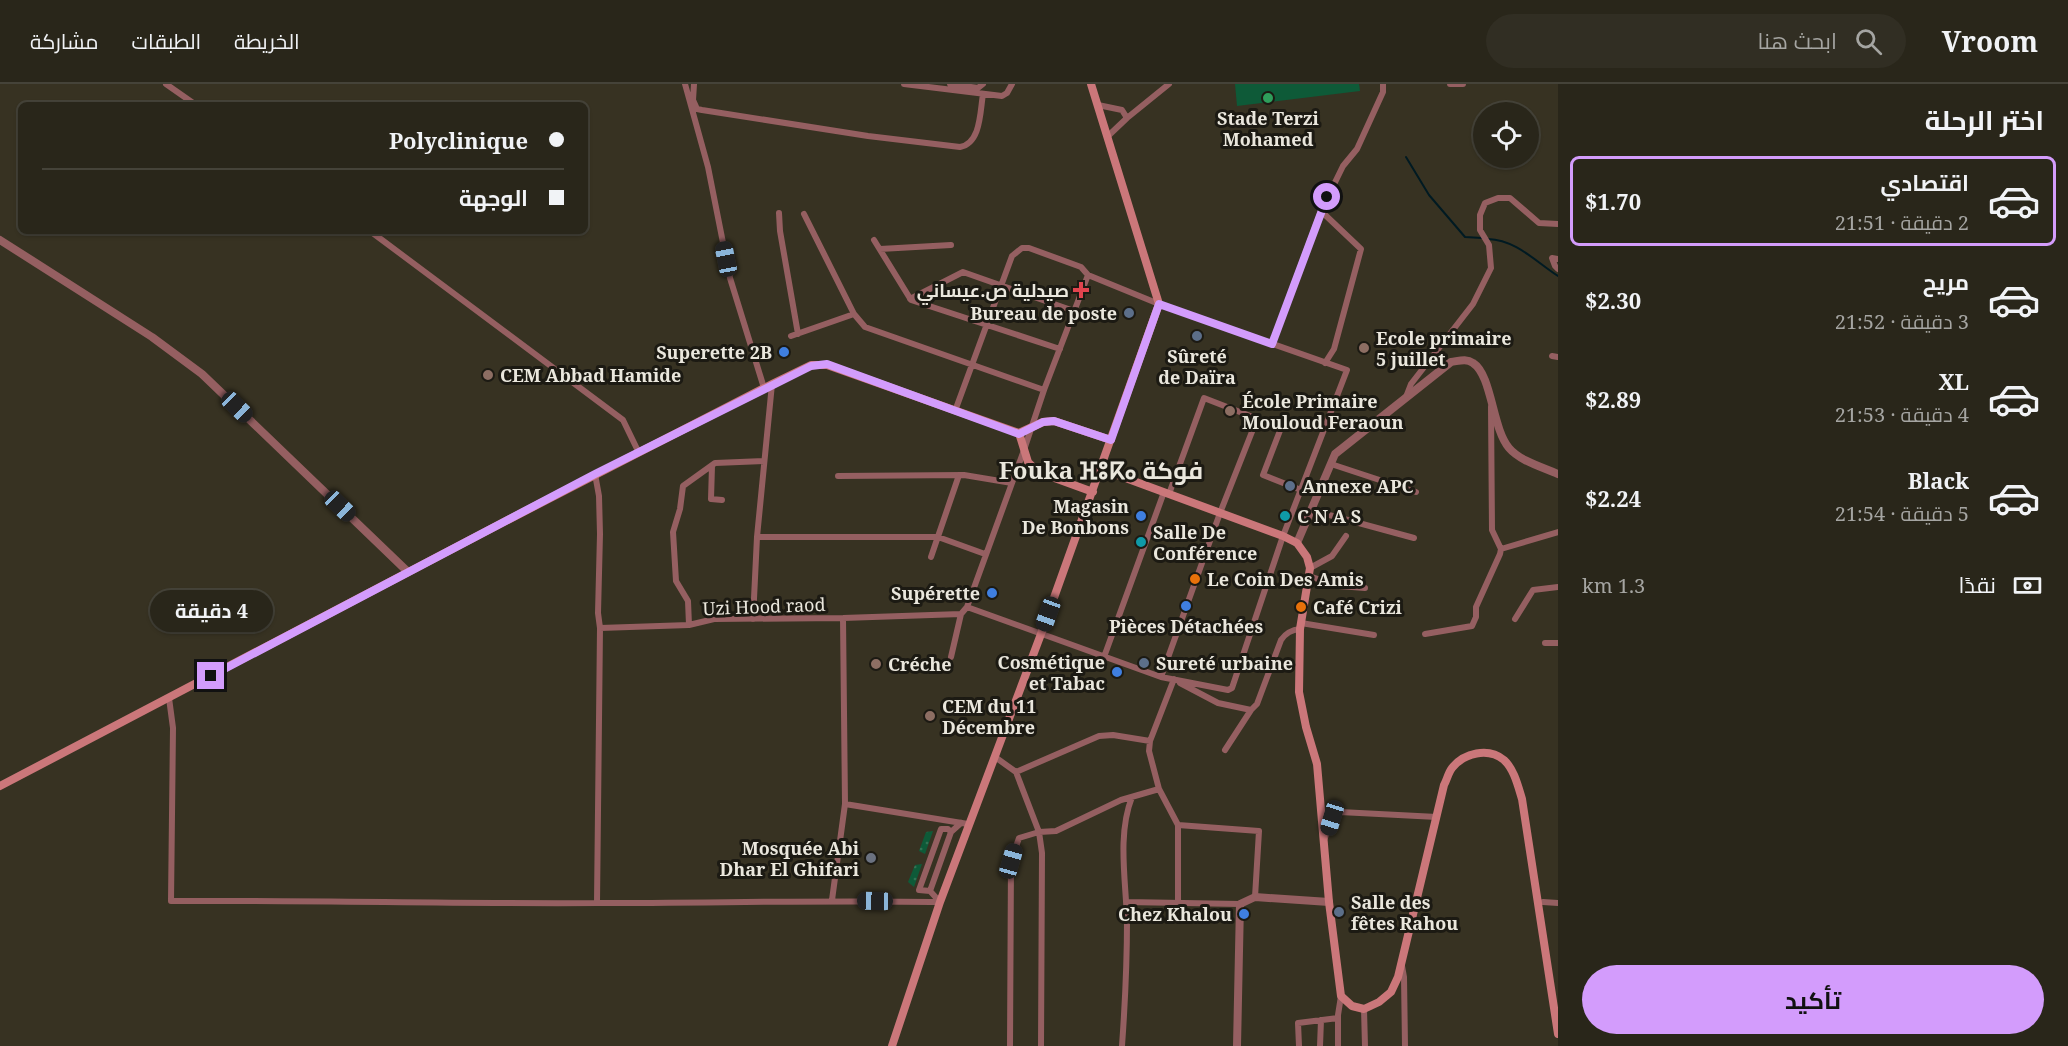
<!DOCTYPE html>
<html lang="ar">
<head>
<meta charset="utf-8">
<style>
  :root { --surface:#29261a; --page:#312e23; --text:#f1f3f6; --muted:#a5a5a2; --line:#454339; --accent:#d39cfc }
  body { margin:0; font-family:"Noto Serif",Cairo,"Noto Sans Tifinagh",serif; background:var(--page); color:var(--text); direction:rtl; height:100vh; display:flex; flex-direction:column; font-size:22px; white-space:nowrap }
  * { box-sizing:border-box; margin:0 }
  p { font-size:20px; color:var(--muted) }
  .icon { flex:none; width:33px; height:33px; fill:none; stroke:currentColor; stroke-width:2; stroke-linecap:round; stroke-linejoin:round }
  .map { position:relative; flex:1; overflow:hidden; direction:ltr }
  .drawer { display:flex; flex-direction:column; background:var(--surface); width:510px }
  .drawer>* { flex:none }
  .guide { position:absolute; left:18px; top:18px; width:570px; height:132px; border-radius:9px; box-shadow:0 2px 4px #0004,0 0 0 2px var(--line); direction:rtl; display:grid; align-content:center; height:132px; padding:0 24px; background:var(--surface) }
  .buttons { position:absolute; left:1473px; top:18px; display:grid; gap:12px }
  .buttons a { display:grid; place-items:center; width:66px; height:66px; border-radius:50%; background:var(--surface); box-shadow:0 2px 4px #0004,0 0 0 2px var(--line); font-size:30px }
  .end { position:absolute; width:27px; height:27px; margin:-14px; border:8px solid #d39cfc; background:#111; box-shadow:0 0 0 3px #111 }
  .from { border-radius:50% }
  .bubble { position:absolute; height:42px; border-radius:21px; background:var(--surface); box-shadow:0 2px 4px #0004,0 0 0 2px var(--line); font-size:20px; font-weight:700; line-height:42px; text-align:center; direction:rtl }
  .car { position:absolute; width:18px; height:36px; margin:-18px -9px; border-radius:8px; box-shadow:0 0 4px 2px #0007; background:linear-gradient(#222 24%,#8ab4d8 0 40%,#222 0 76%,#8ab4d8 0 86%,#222 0) }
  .guide b { display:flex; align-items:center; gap:21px; height:57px; font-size:22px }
  .guide b+b { border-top:2px solid var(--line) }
  .guide i { width:15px; height:15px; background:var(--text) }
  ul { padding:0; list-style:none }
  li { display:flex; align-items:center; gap:18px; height:90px; margin:0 12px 9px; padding:0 12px; border:3px solid transparent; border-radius:9px }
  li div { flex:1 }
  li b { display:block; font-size:22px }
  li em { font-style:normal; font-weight:700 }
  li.active { border-color:var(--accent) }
  li>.icon { width:54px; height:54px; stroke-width:1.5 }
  h2 { padding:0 24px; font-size:27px; line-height:72px }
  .pay { display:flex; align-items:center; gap:15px; height:66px; padding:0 24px; font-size:22px }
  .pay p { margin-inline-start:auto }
  .action { display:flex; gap:12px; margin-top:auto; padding:12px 24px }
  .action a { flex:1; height:69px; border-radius:36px; background:var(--accent); color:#111; font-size:24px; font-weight:700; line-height:69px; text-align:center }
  header { display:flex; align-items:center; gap:36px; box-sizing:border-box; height:84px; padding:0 30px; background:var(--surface); border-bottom:2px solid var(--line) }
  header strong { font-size:28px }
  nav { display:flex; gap:33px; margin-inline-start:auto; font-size:21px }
  .search { width:420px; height:54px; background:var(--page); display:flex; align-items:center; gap:15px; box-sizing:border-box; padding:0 21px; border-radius:33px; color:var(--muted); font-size:22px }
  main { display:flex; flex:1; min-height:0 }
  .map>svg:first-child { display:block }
  .park { fill:url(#park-dots) }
  .pitch { fill:#0e5a38 }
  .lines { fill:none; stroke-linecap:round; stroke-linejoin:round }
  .stream { stroke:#001a22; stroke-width:2 }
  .minor { stroke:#955f61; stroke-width:6 }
  .tertiary { stroke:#955f61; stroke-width:8 }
  .secondary { stroke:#cb777a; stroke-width:8 }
  .route { stroke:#d39cfc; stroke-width:8 }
  .leisure-dot { fill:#2e9e5b; stroke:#1c1a13; stroke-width:2 }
  .health-dot { fill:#e0444e; stroke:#1c1a13; stroke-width:2 }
  .service-dot { fill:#5c6f8a; stroke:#1c1a13; stroke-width:2 }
  .education-dot { fill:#8d6e63; stroke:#1c1a13; stroke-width:2 }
  .shop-dot { fill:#3f7fe0; stroke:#1c1a13; stroke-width:2 }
  .culture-dot { fill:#0f9aa8; stroke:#1c1a13; stroke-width:2 }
  .food-dot { fill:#e8710a; stroke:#1c1a13; stroke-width:2 }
  .worship-dot { fill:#6b7280; stroke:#1c1a13; stroke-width:2 }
  .labels { text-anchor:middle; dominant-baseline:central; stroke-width:6; stroke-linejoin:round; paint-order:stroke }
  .poi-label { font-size:18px; font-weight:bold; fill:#eae7dd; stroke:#1c1a13; text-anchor:start }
  .street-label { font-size:18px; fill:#eae7dd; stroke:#1c1a13 }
  .district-label { font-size:24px; font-weight:bold; fill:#eae7dd; stroke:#1c1a13 }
</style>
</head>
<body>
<header>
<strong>Vroom</strong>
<div class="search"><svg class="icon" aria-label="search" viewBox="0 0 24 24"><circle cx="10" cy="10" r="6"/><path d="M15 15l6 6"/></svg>ابحث هنا</div>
<nav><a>الخريطة</a><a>الطبقات</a><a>مشاركة</a></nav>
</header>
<main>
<section class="drawer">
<h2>اختر الرحلة</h2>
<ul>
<li class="active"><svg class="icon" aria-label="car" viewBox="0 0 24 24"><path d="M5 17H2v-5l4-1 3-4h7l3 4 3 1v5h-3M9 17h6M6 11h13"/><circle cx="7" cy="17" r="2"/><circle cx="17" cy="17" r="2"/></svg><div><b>اقتصادي</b><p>2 دقيقة · 21:51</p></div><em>$1.70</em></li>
<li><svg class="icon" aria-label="car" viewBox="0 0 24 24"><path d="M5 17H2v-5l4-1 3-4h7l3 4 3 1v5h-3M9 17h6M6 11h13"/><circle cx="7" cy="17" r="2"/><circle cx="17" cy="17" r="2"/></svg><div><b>مريح</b><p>3 دقيقة · 21:52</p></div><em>$2.30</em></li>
<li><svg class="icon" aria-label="car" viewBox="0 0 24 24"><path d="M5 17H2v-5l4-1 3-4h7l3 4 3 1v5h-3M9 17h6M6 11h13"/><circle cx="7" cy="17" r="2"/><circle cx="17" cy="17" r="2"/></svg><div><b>XL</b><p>4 دقيقة · 21:53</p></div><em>$2.89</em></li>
<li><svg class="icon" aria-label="car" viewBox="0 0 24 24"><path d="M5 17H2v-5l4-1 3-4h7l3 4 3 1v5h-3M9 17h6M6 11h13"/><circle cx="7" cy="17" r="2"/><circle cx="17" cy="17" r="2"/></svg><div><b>Black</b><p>5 دقيقة · 21:54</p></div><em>$2.24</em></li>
</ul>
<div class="pay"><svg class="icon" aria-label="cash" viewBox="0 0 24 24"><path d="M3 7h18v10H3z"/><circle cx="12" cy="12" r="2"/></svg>نقدًا<p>1.3 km</p></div>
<div class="action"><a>تأكيد</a></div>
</section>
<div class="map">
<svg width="1558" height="962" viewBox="0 0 1558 962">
  <defs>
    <pattern id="park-dots" width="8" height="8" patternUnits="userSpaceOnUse" patternTransform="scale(1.5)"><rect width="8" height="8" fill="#0e5a38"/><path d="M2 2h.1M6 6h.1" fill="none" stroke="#317254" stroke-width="1.8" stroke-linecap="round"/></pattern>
  </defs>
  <rect width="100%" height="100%" fill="#373222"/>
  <path class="park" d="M933,747L925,770L919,767L926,748Z
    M922,780L914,803L908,798L915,781Z"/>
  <path class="pitch" d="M1235,0H1359L1360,7L1237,22Z"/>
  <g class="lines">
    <path class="stream" d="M1406,73L1429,111L1465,153L1482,154
      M1488,155C1516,156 1535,177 1558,192"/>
    <path class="minor" d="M166,0L196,21
      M685,0L708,83L730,194L764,304
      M694,0L693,16L697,25L702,26L868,52L960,63C981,59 980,28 983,10
      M904,0L1002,12L1007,9L1012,0
      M950,0L978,4L983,0
      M1450,0H1463
      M1098,21L1122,26L1127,34L1107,53
      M1127,34L1169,0
      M1321,127L1361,165L1334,265L1325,279
      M779,129L780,147L798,250
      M804,130L854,230
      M370,147L623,336L639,369
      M874,156L911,216L1060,265
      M880,165L951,161
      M1558,175L1552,174L1555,182L1558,185
      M910,215L963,188L1074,227
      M791,252L854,230L865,243L1044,306
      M1272,260L1321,127L1343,82L1357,65L1383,8V0
      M1552,272L1558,273
      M1406,313L1411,300L1473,220L1491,184L1489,161L1480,146V131L1485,119L1498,114H1510L1539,139L1558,140
      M1331,380L1416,408
      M712,382L711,415L722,416
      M595,390L599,412L600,450L598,529L600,544L689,541L714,535L843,534L961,530L967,523L1161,593L1228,606L1232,604L1283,452L1347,286L1159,220L1088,191L1081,183L1029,164H1022L1012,172L955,327
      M838,392L964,391L1012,399
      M1169,410L1204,314L1281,344L1263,391L1301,406
      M1311,426L1414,454
      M757,453H938L985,470
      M1501,465L1558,448
      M931,473L959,391
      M1310,484L1332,472L1346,452
      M1309,492L1339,502L1365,504
      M967,523L1024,366L1044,306L1088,191
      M753,535L757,453L772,300
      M1515,535L1533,506L1558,503
      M1301,539L1374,551
      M689,541L688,517L676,497L673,448L680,425L683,402L715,379L764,377
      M1425,550L1472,542L1476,533V523L1500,470L1501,465L1492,446L1491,323
      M1545,559H1558
      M951,573L961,530
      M1104,573L1164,408
      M1161,593L1220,429L1257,335
      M1180,599L1218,619L1251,626L1257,620L1281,556C1286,549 1291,546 1300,545
      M169,614L173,644L171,817C313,816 456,820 598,819C712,819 826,816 940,818
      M1225,666L1251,626
      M995,673L1016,688L1039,748L1042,769L1041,962
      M1016,688L1099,652L1113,651L1150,657
      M1159,705L1149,667L1150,657L1174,595
      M845,720L968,740
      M1325,754C1328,744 1329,732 1340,728L1437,733
      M930,807L919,806L941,745H948L951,748
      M832,816L845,720L843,534
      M940,818L930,807L951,748L961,739
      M1126,818L1240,820
      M1543,818L1558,819
      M597,819L600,544
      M1178,819V741
      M1402,882L1404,893L1405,962
      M1364,925L1365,962
      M1010,962L1011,777L1019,754L1039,748L1056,747L1121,716L1159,705L1178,741L1259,747L1255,813
      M1122,962C1125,920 1127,879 1127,837C1126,797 1117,751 1132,713
      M1299,962L1298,939L1338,934
      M1320,962L1321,936
      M1338,962V931L1341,912"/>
    <path class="tertiary" d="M0,156L152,253L202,290L408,488
      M1297,459L1335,370L1451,278C1459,277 1466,274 1473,279C1492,291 1492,344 1509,364C1520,377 1542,383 1558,390
      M1237,962L1240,820L1255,813L1329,818"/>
    <path class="secondary" d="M1019,349L1028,378L1038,388L1093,408
      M1101,385L1283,452L1297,459L1307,473L1310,484L1300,545L1299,608L1306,643L1317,680L1329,818L1341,912L1352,922L1364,925L1379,918L1391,908L1398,893L1444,701C1447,696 1448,689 1452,684C1464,669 1488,663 1504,676C1514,685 1518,702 1522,715L1558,950
      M0,702L500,440L772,300L811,281H827L1019,349L1043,338L1054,337L1111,356
      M892,962L940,818L1041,550L1159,220L1091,0"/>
  </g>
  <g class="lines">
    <path class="route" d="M211,592L595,390L811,282L827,280L1019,350L1043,338L1054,337L1111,356L1159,220L1272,260L1327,113"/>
  </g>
  <circle class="leisure-dot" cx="1268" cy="14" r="6"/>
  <path class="health-dot" d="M1078 197h6v6h6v6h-6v6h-6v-6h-6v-6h6z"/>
  <g class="service-dot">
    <circle cx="1129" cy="229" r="6"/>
    <circle cx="1197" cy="252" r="6"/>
    <circle cx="1290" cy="402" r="6"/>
    <circle cx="1144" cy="579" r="6"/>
    <circle cx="1339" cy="828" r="6"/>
  </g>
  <g class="education-dot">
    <circle cx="1364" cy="264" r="6"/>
    <circle cx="488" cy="291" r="6"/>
    <circle cx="1230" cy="327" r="6"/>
    <circle cx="876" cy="580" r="6"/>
    <circle cx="930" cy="632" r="6"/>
  </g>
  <g class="shop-dot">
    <circle cx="784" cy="268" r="6"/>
    <circle cx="1141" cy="432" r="6"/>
    <circle cx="992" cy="509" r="6"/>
    <circle cx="1186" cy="522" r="6"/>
    <circle cx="1117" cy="588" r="6"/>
    <circle cx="1244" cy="830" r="6"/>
  </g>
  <g class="culture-dot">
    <circle cx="1285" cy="432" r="6"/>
    <circle cx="1141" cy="458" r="6"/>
  </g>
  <g class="food-dot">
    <circle cx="1195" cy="495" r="6"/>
    <circle cx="1301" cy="523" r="6"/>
  </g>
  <circle class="worship-dot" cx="871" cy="774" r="6"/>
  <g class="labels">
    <g class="poi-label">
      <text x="1268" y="34" text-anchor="middle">Stade Terzi<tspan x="1268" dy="21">Mohamed</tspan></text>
      <text x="1069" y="206" text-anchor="end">صيدلية ص.عيساني</text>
      <text x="1117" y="229" text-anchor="end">Bureau de poste</text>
      <text x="1376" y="254">Ecole primaire<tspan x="1376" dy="21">5 juillet</tspan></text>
      <text x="772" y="268" text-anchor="end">Superette 2B</text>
      <text x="1197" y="272" text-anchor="middle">Sûreté<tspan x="1197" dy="21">de Daïra</tspan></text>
      <text x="500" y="291">CEM Abbad Hamide</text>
      <text x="1242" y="317">École Primaire<tspan x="1242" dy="21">Mouloud Feraoun</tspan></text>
      <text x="1302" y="402">Annexe APC</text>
      <text x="1129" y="422" text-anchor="end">Magasin<tspan x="1129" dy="21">De Bonbons</tspan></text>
      <text x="1297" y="432">C N A S</text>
      <text x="1153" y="448">Salle De<tspan x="1153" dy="21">Conférence</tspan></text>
      <text x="1207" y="495">Le Coin Des Amis</text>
      <text x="980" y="509" text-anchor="end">Supérette</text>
      <text x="1313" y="523">Café Crizi</text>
      <text x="1186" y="542" text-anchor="middle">Pièces Détachées</text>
      <text x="1105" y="578" text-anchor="end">Cosmétique<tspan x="1105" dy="21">et Tabac</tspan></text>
      <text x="1156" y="579">Sureté urbaine</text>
      <text x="888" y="580">Créche</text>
      <text x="942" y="622">CEM du 11<tspan x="942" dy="21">Décembre</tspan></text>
      <text x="859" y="764" text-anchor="end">Mosquée Abi<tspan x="859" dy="21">Dhar El Ghifari</tspan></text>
      <text x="1351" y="818">Salle des<tspan x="1351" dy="21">fêtes Rahou</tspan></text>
      <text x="1232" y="830" text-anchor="end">Chez Khalou</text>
    </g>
    <g class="street-label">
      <text transform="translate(764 522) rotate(-2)">Uzi Hood raod</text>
    </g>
    <g class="district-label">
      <text x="1101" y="385">Fouka ⴼⵓⴽⴰ فوكة</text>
    </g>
  </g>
</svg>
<div class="buttons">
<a><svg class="icon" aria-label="locate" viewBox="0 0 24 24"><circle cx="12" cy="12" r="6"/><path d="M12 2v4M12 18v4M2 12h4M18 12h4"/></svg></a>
</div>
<i class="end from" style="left:1327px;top:113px"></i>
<i class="end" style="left:211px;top:592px"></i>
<div class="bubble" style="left:150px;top:506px;width:123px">4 دقيقة</div>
<i class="car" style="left:726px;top:175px;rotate:349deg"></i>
<i class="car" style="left:237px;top:323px;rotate:134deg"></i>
<i class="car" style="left:340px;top:422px;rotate:134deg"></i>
<i class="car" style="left:1048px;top:530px;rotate:200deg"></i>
<i class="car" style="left:1332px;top:734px;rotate:197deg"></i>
<i class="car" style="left:1011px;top:777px;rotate:16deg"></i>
<i class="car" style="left:875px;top:817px;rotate:271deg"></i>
<div class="guide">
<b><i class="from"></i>Polyclinique</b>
<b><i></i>الوجهة</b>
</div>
</div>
</main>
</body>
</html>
